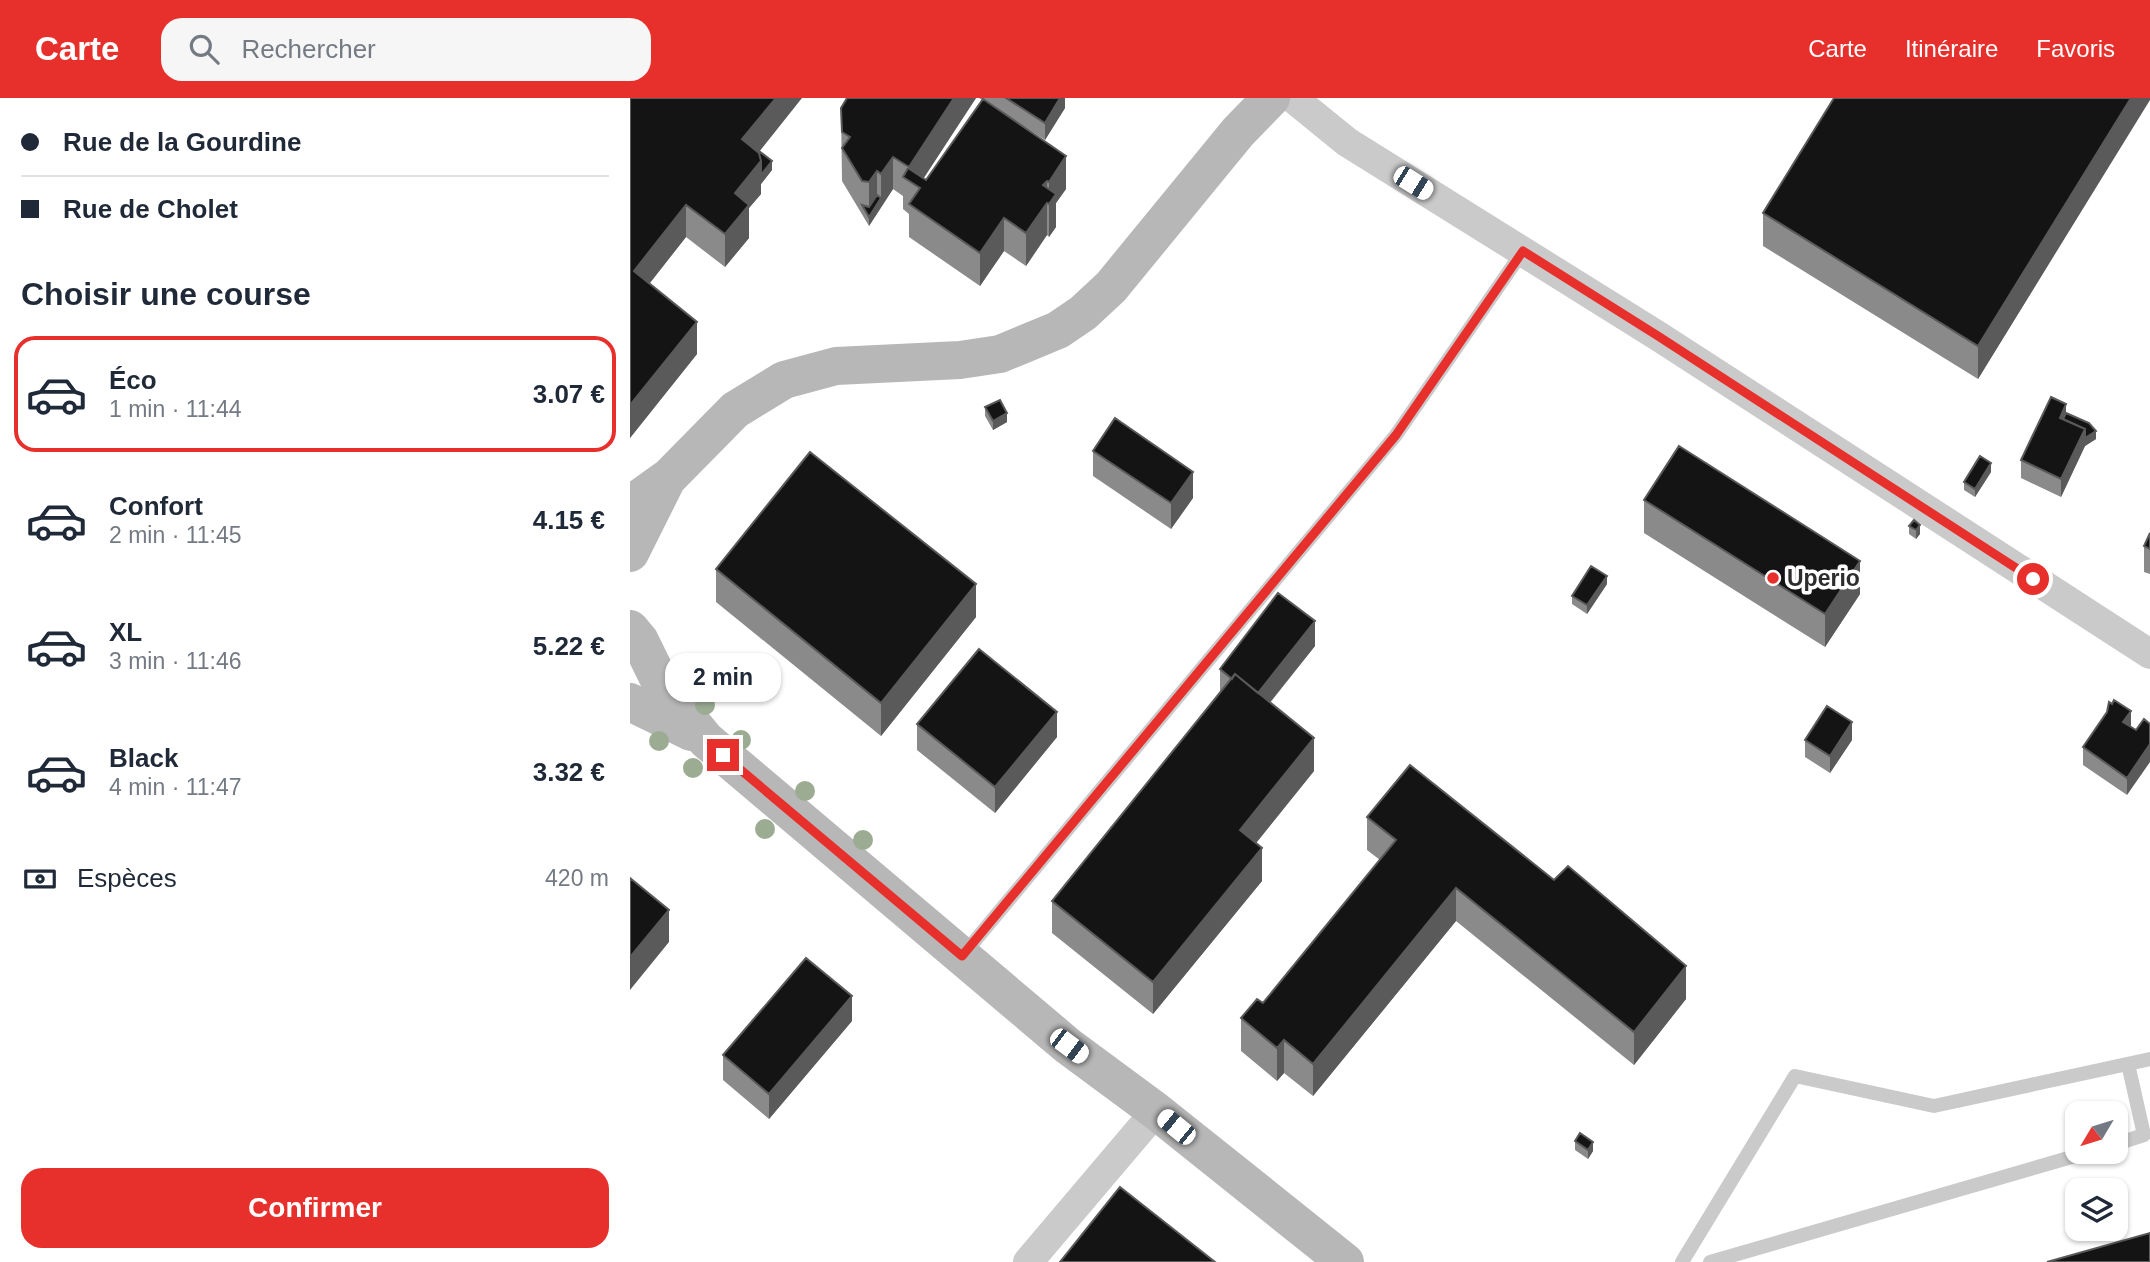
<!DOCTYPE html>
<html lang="fr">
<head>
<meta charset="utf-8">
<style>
  :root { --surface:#fff; --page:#f6f6f7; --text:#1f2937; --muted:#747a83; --line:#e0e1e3; --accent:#e7302c }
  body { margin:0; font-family:Helvetica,sans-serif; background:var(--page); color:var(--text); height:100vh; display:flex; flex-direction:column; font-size:26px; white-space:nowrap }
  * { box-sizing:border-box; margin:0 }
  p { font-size:23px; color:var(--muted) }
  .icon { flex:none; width:38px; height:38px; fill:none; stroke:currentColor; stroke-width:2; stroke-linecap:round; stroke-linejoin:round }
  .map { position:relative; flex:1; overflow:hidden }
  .panel { display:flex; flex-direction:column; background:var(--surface); width:630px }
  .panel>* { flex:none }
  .guide { display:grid; align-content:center; height:154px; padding:0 21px; background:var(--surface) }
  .needle { width:46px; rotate:232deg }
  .tools { position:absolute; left:1435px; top:1003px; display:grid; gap:14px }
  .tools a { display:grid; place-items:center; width:63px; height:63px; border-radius:14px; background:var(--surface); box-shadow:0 2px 5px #0004; font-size:35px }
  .end { position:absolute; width:32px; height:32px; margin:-16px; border:9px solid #e7302c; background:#fff; box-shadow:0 0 0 4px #fff }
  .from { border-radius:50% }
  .bubble { position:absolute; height:49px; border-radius:21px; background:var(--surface); box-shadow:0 2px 5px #0004; font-size:23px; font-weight:800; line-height:49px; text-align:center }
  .car { position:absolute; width:21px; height:42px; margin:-21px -10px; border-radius:9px; box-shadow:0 0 5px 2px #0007; background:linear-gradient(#fff 24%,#345 0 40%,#fff 0 76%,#345 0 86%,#fff 0) }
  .guide b { display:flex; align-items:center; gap:24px; height:66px; font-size:26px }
  .guide b+b { border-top:2px solid var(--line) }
  .guide i { width:18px; height:18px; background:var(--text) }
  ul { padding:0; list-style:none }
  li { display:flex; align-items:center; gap:21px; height:116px; margin:0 14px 10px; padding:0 7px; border:4px solid transparent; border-radius:21px }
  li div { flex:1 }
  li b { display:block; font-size:26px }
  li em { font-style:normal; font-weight:800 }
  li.active { border-color:var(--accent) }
  li>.icon { width:63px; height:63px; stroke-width:1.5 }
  h2 { padding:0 21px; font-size:32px; line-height:84px }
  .pay { display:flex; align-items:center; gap:18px; height:77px; padding:0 21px; font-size:26px }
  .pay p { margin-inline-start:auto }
  .action { display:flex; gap:14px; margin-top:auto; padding:14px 21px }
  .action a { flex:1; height:80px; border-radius:21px; background:var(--accent); color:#fff; font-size:28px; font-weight:800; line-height:80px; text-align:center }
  header { display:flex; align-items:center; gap:42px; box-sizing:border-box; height:98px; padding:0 35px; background:var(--accent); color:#fff }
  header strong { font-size:33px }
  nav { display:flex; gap:38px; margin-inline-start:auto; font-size:24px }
  .search { width:490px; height:63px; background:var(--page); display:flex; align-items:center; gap:18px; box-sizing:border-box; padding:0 24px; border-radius:21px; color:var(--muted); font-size:26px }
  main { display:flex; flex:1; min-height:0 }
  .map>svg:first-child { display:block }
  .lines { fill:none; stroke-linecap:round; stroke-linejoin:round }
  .service { stroke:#cacaca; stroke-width:14 }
  .minor { stroke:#cacaca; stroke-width:30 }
  .secondary { stroke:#b7b7b7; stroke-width:38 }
  .tree { fill:#9cac93 }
  .wall { fill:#8a8a8a }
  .shaded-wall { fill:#5a5a5a }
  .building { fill:#141414; stroke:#5a5a5a; stroke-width:2 }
  .route { stroke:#e7302c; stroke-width:9 }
  .poi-dot { fill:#e7302c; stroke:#fff; stroke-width:2.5 }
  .labels { text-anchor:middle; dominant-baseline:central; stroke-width:7; stroke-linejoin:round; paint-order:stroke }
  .poi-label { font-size:23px; font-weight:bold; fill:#2d2d2d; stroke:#fff; text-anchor:start }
</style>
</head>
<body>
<header>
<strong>Carte</strong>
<div class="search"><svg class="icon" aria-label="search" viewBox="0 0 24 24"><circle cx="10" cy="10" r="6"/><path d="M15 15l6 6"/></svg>Rechercher</div>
<nav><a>Carte</a><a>Itinéraire</a><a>Favoris</a></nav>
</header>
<main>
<section class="panel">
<div class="guide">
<b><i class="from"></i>Rue de la Gourdine</b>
<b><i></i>Rue de Cholet</b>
</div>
<h2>Choisir une course</h2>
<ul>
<li class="active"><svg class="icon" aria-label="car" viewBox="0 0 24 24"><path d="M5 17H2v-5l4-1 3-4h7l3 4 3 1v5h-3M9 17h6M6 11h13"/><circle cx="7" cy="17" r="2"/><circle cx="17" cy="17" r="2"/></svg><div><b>Éco</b><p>1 min · 11:44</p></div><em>3.07 €</em></li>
<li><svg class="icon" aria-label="car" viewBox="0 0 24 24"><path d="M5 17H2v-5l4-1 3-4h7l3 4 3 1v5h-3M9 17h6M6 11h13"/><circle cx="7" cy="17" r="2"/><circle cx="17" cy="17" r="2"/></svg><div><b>Confort</b><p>2 min · 11:45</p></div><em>4.15 €</em></li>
<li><svg class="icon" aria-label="car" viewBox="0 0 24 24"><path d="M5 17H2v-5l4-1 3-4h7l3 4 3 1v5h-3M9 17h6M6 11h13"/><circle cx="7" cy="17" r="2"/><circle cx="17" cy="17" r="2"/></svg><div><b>XL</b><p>3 min · 11:46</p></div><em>5.22 €</em></li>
<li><svg class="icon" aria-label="car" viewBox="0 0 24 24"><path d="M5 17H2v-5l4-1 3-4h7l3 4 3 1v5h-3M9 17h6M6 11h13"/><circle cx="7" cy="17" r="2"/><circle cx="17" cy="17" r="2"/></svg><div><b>Black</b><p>4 min · 11:47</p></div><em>3.32 €</em></li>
</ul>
<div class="pay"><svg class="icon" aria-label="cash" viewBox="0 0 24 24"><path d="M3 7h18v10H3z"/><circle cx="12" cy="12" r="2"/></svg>Espèces<p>420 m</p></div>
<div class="action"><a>Confirmer</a></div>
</section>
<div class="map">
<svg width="1520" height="1164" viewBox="0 0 1520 1164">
  <rect width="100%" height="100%" fill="#fff"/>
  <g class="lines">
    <path class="service" d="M333,857L766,337L893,153
      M1486,1046L1514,1037L1498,966
      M1052,1164L1165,978L1304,1008L1520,961
      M1080,1164L1459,1054"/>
    <path class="minor" d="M663,0L717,44L1028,238L1520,556
      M398,1164L526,1013"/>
    <path class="secondary" d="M0,407L39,379L105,312L154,282L206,268L330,262L370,256L428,232L453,215L481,189L608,34L641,0
      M0,455L35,385
      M0,531L10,543L33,590L76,642L438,948L526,1013L715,1164
      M0,604L61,634"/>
  </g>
  <g class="tree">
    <circle cx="75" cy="607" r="10"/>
    <circle cx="111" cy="642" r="10"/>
    <circle cx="29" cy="643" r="10"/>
    <circle cx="63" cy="670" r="10"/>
    <circle cx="175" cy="693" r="10"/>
    <circle cx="135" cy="731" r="10"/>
    <circle cx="233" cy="742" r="10"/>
  </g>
  <path class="wall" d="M0,0L129,53L142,72L131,86V96L119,110V140L95,169L56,139L20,185L67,256L0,340Z
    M217,0H346L293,80L296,82L352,2L349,0H435V10L415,42L384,22L436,91L426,105V129L419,139L417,137L396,168L374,153L350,188L279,139V116L273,111V98L263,91L239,128L212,83L211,10Z
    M1520,0L1348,281L1133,148V115Z
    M355,309L377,324L363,332L355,318Z
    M1436,315L1466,341L1455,348L1431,399L1391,380V362Z
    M463,353L563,400L541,431L463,378Z
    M1361,374L1345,399L1334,392V384Z
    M1014,402L1230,496L1195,549L1014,435Z
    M1279,428L1290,436L1286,441L1279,436Z
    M1520,435V476L1514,474V448Z
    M86,471L346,519L251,638L86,504Z
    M977,486L957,516L942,506V498Z
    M685,548L640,605L684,673L626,745L632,783L523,916L422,835V803L590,595V571Z
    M1482,606L1501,613L1497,697L1453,667V649L1477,614Z
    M287,626L427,639L365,715L287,652Z
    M1175,642H1222L1200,675L1175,659Z
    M737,719L1056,901L1004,967L826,823L683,998L654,975L647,983L611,953V920L633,905L750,762L737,752Z
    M222,923L139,1021L93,982V957Z
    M945,1043L963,1053L958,1061L945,1052Z"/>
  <path class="shaded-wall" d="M146,0H172L117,69L112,41Z
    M324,0H346L288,89L279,69Z
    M430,0H435V10L415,42V25Z
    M1501,0H1520V2L1348,281V248Z
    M436,58V91L426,105V129L419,139V84Z
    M263,59V91L239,128V119L251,100V76Z
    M131,63H142V72L131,86V96L119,110V140L95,169V136L105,95Z
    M247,73V106L239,117V84Z
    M417,83V137L396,168V135L413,87Z
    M56,107V139L4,205V173Z
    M374,120V153L350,188V155Z
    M67,224V256L0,340V307Z
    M1436,306V323L1430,320Z
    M377,315V324L363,332V323Z
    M1455,331L1466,333V341L1455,348L1431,399V381Z
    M1361,365V374L1345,399V391Z
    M563,374V400L541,431V405Z
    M1290,427V436L1286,441V432Z
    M1230,463V496L1195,549V516Z
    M977,478V486L957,516V507Z
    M346,486V519L251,638V605Z
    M685,523V548L624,624V599Z
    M1501,613V630L1493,624Z
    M427,614V639L365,715V689Z
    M1222,624V642L1200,675V658Z
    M684,640V673L610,765V732Z
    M1520,646V664L1497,697V680Z
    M632,750V783L523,916V884Z
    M826,790V823L683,998V966Z
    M39,812V844L0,892V859Z
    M1056,868V901L1004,967V934Z
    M222,898V923L139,1021V996Z
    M654,942V975L647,983V950Z
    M963,1044V1053L958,1061V1052Z"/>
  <path class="building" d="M0,0H146L112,41L129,55L131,63L105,95L119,107L95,136L56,107L4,173L67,224L0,307Z
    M217,0H324L279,69L263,59L251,76L247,73L239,84L232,83L212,50L220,39L212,34L211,10Z
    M376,0H430L415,25Z
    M1204,0H1501L1348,248L1133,115Z
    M353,1L436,58L419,84L417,83L413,87L426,96L419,106L417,105L396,135L374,120L350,155L279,106L290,90L273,79L278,70L296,82Z
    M125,50L142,63L131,77V63L129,55L124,51Z
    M247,97L251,100L239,119L232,107L239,109Z
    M1421,299L1436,306L1430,320L1455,331L1431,381L1391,362Z
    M370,302L377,315L363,323L355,309Z
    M1436,315L1459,325L1466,333L1455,340V331L1433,321Z
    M485,320L563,374L541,405L463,353Z
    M1049,348L1230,463L1195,516L1014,402Z
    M180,354L346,486L251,605L86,471Z
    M1350,358L1361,365L1345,391L1334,384Z
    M1284,422L1290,427L1286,432L1279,428Z
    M1520,435V451L1514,448Z
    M961,468L977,478L957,507L942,498Z
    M648,495L685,523L628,595L605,576L602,581L590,571Z
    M349,551L427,614L365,689L287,626Z
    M605,576L684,640L610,732L632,750L523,884L422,803Z
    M1484,602L1501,613L1493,624L1506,632L1514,621L1520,626V646L1497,680L1453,649L1477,614L1479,604L1482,606Z
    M1197,608L1222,624L1200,658L1175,642Z
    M780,667L924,782L938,768L1056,868L1004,934L826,790L683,966L654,942L647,950L611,920L627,901L633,905L766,742L737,719Z
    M0,780L39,812L0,859Z
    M176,860L222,898L139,996L93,957Z
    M950,1035L963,1044L958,1052L945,1043Z
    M490,1089L585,1164H430Z
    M1520,1135V1164H1417Z"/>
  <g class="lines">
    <path class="route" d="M93,657L332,858L766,337L893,153L1028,238L1403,481"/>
  </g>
  <circle class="poi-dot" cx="1143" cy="480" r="7"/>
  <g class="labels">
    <g class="poi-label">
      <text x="1157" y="480">Uperio</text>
    </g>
  </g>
</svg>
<div class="tools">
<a><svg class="needle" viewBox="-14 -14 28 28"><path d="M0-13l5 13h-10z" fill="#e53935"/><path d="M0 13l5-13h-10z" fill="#747a83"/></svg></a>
<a><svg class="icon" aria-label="layers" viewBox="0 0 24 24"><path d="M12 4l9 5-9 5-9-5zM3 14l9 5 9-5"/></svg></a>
</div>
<i class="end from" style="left:1403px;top:481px"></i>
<i class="end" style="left:93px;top:657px"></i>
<div class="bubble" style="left:35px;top:555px;width:116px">2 min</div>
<i class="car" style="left:783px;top:85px;rotate:122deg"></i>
<i class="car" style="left:439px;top:948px;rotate:127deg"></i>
<i class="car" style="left:546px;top:1029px;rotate:309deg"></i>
</div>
</main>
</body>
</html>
